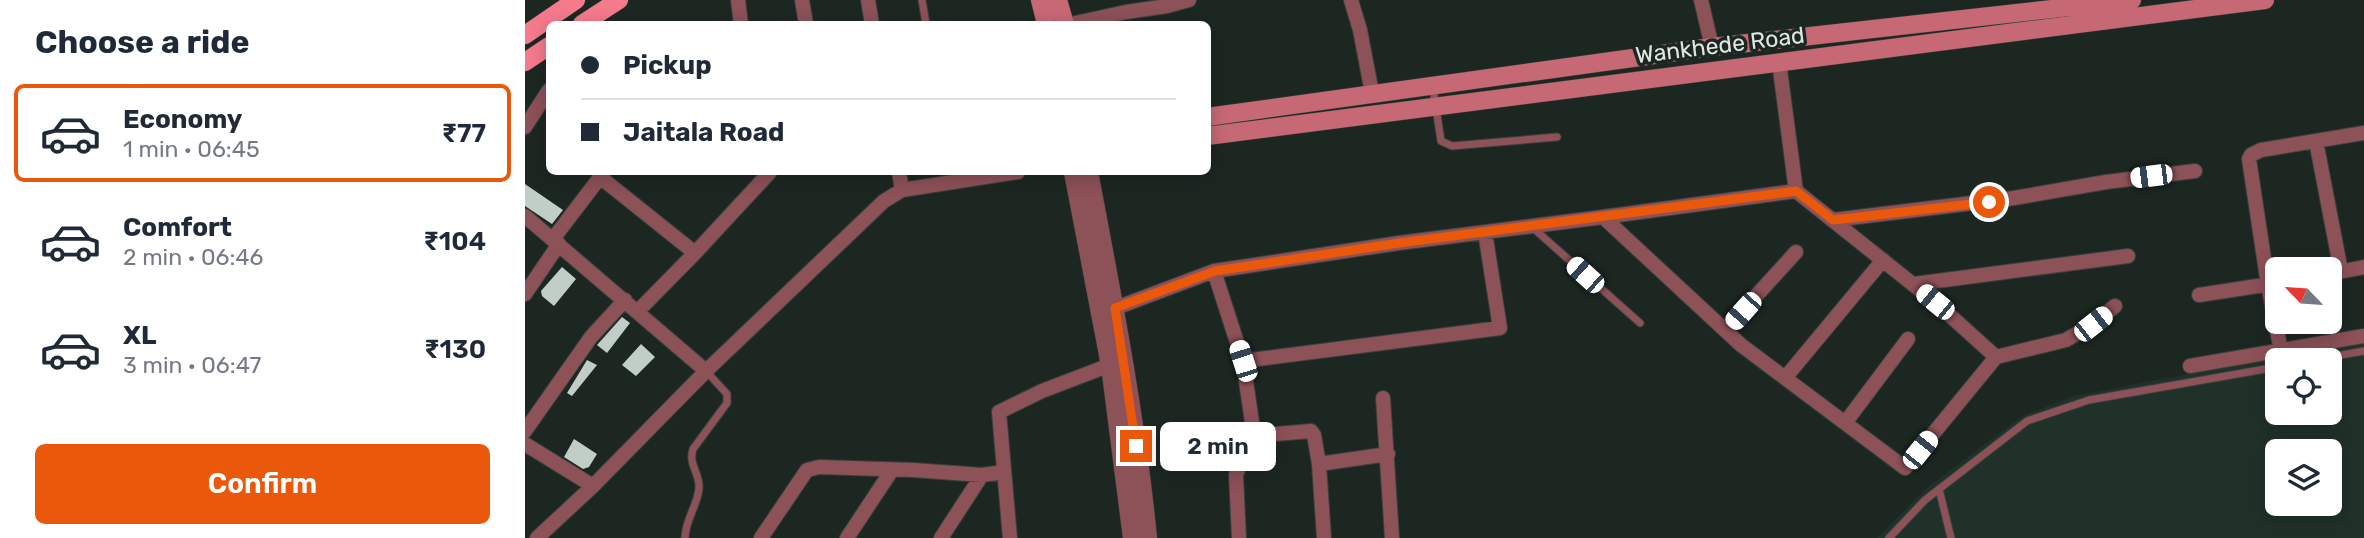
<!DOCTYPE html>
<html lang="en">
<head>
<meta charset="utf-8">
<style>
  :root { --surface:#fff; --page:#f6f6f7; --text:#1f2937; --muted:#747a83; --line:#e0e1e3; --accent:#ea580c }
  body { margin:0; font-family:Rubik,sans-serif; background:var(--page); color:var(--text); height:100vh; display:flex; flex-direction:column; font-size:26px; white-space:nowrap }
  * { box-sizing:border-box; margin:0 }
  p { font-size:23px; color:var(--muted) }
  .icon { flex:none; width:38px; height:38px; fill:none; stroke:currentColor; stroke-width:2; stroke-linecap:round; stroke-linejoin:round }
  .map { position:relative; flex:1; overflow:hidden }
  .side { display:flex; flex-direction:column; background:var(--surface); width:525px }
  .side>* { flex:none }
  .banner { position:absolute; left:21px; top:21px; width:665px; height:154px; border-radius:10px; box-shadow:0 4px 18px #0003; display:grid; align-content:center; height:154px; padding:0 35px; background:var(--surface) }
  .needle { width:46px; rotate:295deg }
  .tools { position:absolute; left:1740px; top:257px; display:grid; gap:14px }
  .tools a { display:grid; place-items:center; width:77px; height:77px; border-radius:10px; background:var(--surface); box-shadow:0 4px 18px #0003; font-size:35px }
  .end { position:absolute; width:32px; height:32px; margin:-16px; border:9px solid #ea580c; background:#fff; box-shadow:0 0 0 4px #fff }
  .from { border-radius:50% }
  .bubble { position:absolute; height:49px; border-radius:10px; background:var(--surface); box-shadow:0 4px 18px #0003; font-size:23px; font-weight:600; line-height:49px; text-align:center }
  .car { position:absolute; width:21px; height:42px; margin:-21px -10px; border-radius:9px; box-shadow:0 0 5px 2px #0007; background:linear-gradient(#fff 24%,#345 0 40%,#fff 0 76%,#345 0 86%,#fff 0) }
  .banner b { display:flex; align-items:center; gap:24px; height:66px; font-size:26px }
  .banner b+b { border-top:2px solid var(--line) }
  .banner i { width:18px; height:18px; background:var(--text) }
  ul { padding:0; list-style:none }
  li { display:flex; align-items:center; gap:21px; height:98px; margin:0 14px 10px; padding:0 21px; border:4px solid transparent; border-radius:10px }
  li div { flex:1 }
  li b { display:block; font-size:26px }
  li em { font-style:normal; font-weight:600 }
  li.active { border-color:var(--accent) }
  li>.icon { width:63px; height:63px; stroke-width:1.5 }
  h2 { padding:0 35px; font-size:32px; line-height:84px }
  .cta { display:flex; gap:14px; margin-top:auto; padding:14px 35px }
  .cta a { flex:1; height:80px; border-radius:10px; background:var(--accent); color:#fff; font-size:28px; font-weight:600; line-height:80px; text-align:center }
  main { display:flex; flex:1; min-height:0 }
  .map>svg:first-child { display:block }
  .built { fill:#203129; fill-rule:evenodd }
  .building { fill:#c0cec7 }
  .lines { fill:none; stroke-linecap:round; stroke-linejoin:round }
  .service-casing { stroke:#38423d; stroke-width:9 }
  .minor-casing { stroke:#38423d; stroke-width:16 }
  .tertiary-casing { stroke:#38423d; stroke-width:19 }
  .secondary-casing { stroke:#38423d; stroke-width:19 }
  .primary-casing { stroke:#38423d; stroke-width:19 }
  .service { stroke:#8d5158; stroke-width:7 }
  .minor { stroke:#8d5158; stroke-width:14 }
  .tertiary { stroke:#8d5158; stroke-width:18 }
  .secondary { stroke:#c76875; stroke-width:18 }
  .primary { stroke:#f57a8c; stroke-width:18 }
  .route { stroke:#ea580c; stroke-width:9 }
  .labels { text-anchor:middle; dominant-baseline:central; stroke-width:7; stroke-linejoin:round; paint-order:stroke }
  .street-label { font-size:23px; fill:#e0e7e3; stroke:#1d2722 }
</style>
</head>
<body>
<main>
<section class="side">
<h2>Choose a ride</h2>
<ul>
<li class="active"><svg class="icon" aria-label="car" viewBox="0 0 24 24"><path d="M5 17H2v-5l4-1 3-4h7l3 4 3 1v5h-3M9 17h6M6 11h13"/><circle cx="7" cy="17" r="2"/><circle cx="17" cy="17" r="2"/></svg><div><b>Economy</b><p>1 min · 06:45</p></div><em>₹77</em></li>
<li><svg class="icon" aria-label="car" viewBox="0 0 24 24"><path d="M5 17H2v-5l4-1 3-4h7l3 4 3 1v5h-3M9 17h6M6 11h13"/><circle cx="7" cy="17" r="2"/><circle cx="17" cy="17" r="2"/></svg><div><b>Comfort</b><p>2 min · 06:46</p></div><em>₹104</em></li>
<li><svg class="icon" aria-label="car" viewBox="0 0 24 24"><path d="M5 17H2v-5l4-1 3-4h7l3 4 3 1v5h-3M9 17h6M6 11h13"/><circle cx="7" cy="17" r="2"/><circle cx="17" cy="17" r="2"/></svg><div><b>XL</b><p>3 min · 06:47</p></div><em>₹130</em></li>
</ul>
<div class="cta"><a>Confirm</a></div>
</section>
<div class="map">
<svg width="1839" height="538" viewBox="0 0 1839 538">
  <rect width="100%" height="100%" fill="#1d2722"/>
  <path class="built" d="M1839,340V538H1352L1404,486L1497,416L1549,396ZM1752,360H1804V413H1752ZM1752,452H1804V504H1752Z"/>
  <path class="building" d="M0,184L38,210L27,224L0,206Z
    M37,267L51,279L29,306L17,296L16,291Z
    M97,317L105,323L82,353L72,345Z
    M116,344L130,357L111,376L97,365Z
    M62,360L72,365L47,396L42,393Z
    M49,439L72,454L64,467L58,469L39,457Z"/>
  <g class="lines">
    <defs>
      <path id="service" d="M397,0L401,24
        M908,88L916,141L927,146L1032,137
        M1007,227L1115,323
        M1788,360L1839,351
        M1414,489L1426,538
        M160,538C160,520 173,505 174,488C175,473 163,465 168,449L202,403V394L181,371
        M1364,538L1400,500L1502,421L1564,400L1752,367"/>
      <path id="minor" d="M213,0L216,24
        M277,0L281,24
        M343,0L347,24
        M641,0L642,6L664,0
        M826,0L835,30L847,93
        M1176,0L1187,47
        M546,24L601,12L642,6
        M1254,62L1271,191L1410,302L1471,357
        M0,127L24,90
        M1791,141L1816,271
        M374,172L377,190
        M75,177L170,253
        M1271,191L1078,217L1216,345L1380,468L1471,357L1541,340L1568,324L1590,306
        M0,216L181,371
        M1308,220L1489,198L1581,182L1670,171
        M28,239L79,172
        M689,271L718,361L975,328L960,232
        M1804,274L1839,267
        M1389,284L1603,256
        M0,294L34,244
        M1674,295L1752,283
        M113,311L170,253L245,172
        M580,312L689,271L874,243L1078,217
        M1200,330L1271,252
        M1756,351L1743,285L1724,159L1726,155L1736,150L1839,133
        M1665,366L1839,336
        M1260,378L1358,260
        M858,398L867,538
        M1320,423L1383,339
        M0,431L66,337L100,300
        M727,436L786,431L789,435L794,464
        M0,444L68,486
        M12,538L68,486L181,371L359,201L377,190L493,172
        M236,538L282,470L294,467L388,470L457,475L479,472
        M322,538L367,470
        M416,538L457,475
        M485,538L474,412L517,391L585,365
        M714,538L711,475L728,429L718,361
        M799,538L794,464L863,454"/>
      <path id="tertiary" d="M548,172L585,365L607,538
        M564,172C587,293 611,415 623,538"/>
      <path id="secondary" d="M515,0L521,24
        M533,0L540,24
        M682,117L1187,47L1607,0
        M682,136L1740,0"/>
      <path id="primary" d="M57,24L94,0
        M0,35L51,0
        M0,62L24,46"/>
    </defs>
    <use href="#service" class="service-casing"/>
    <use href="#minor" class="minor-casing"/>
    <use href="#tertiary" class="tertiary-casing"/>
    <use href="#secondary" class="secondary-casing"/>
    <use href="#primary" class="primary-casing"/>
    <use href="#service" class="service"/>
    <use href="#minor" class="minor"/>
    <use href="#tertiary" class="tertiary"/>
    <use href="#secondary" class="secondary"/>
    <use href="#primary" class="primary"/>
  </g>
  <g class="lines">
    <path class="route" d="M611,446L590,308L690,271L874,243L1271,191L1308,220L1464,202"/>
  </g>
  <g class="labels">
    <g class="street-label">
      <text transform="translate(1195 45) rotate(-7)">Wankhede Road</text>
    </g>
  </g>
</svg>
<div class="tools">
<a><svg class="needle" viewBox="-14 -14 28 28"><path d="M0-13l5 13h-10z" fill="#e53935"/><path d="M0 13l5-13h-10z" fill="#747a83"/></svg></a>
<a><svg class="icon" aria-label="locate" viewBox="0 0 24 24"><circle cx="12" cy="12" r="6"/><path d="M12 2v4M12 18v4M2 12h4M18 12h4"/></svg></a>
<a><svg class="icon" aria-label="layers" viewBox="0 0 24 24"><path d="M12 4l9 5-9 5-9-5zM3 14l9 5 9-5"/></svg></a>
</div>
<i class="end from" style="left:1464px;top:202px"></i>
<i class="end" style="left:611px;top:446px"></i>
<div class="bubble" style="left:635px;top:422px;width:116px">2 min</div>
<i class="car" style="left:1626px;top:176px;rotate:263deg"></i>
<i class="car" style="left:1060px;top:275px;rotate:312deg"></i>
<i class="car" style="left:1410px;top:302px;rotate:309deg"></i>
<i class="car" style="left:1218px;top:311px;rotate:222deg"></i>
<i class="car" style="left:1568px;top:324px;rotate:52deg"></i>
<i class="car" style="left:718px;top:361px;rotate:342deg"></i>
<i class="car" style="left:1395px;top:450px;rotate:39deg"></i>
<div class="banner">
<b><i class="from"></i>Pickup</b>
<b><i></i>Jaitala Road</b>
</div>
</div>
</main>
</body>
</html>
